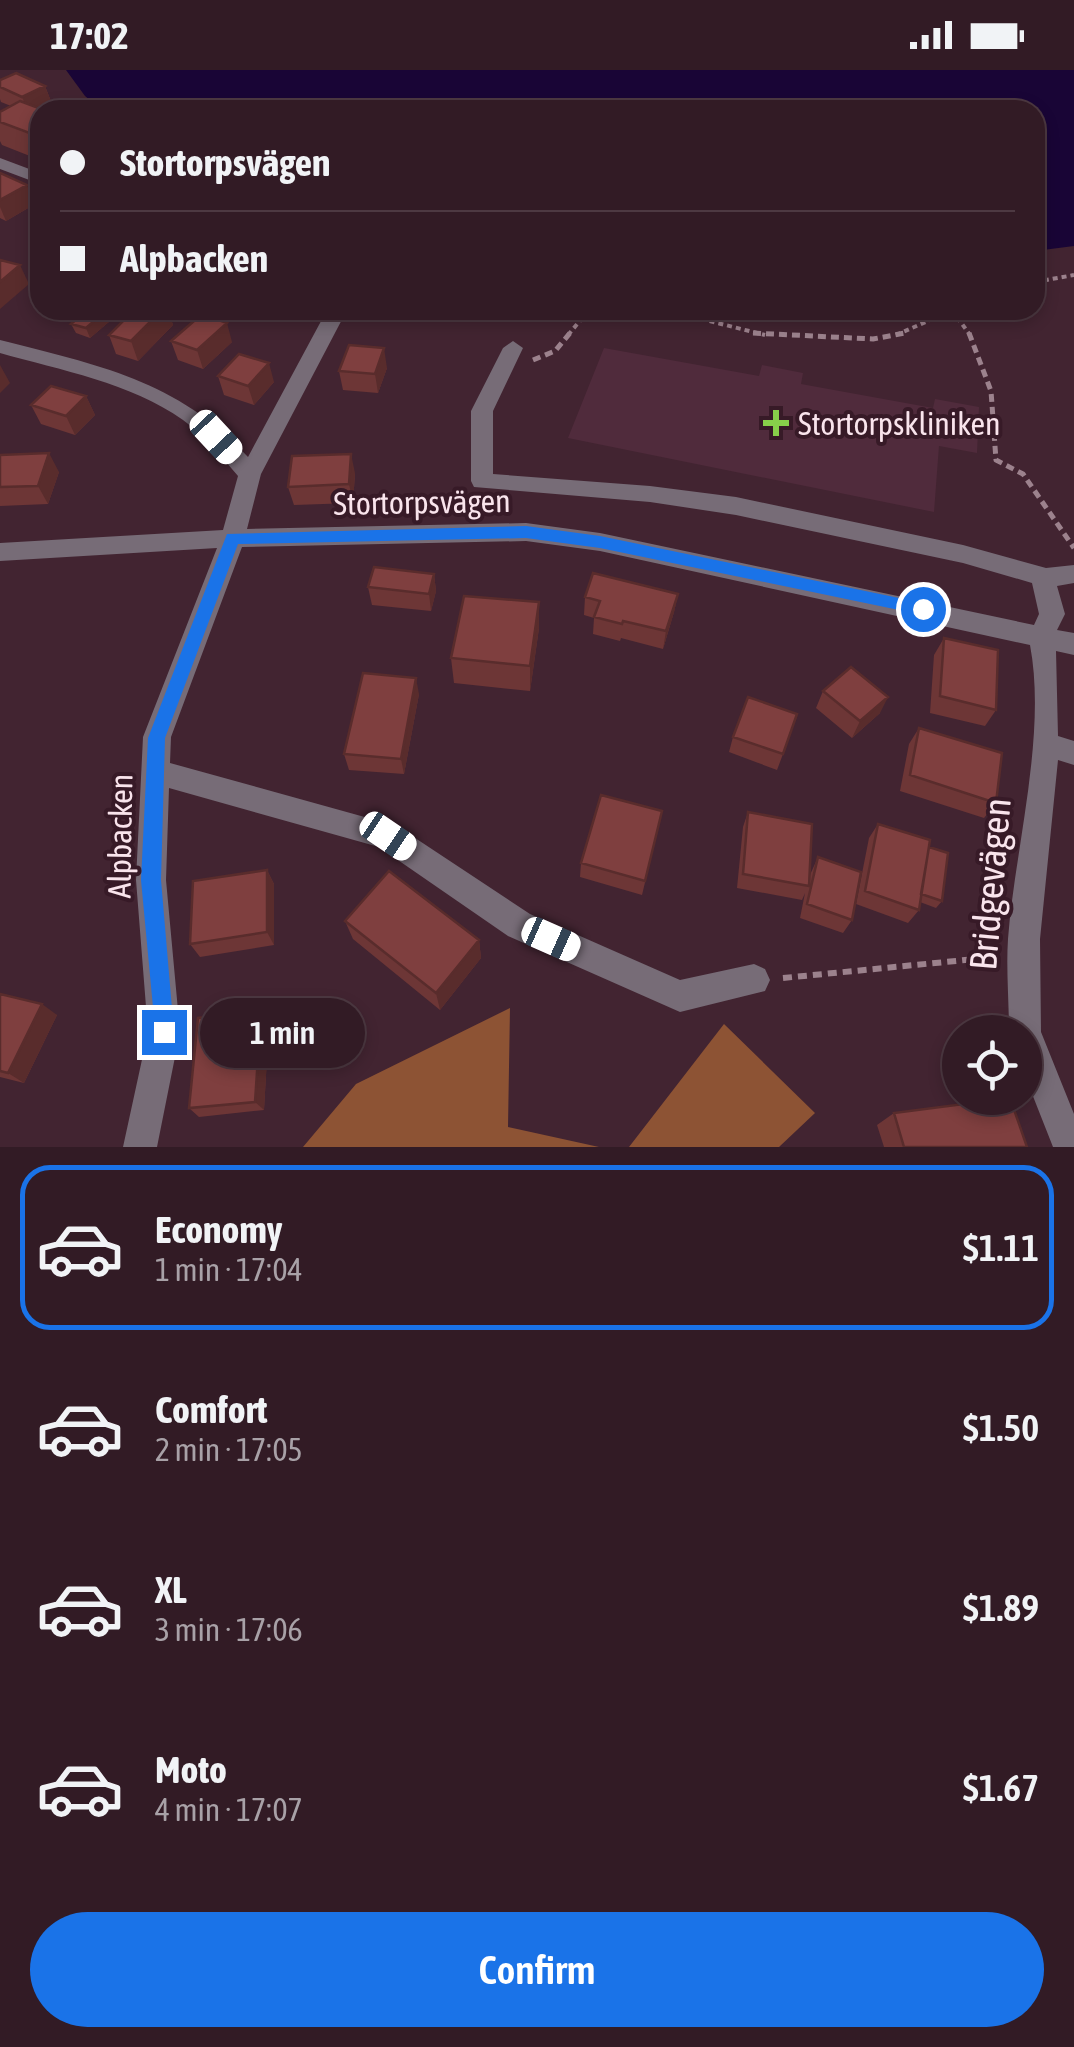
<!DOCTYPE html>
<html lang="en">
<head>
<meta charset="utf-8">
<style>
  :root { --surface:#321b25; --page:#3a242d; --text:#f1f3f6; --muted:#a8a1a7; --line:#4d3942; --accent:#1a73e8 }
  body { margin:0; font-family:"Asap Condensed",sans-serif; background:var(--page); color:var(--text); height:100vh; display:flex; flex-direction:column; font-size:38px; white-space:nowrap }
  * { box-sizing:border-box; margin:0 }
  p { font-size:32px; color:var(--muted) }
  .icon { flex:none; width:55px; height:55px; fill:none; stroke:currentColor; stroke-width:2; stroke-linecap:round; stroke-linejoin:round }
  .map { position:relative; height:1077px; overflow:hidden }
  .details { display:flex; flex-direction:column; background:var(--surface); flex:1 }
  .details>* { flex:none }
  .guide { position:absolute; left:30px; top:30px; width:1015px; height:220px; border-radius:30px; box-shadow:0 5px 15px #0003,0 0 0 2px var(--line); display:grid; align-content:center; height:220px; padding:0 30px; background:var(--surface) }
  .buttons { position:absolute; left:942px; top:945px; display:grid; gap:20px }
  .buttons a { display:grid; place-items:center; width:100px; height:100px; border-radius:50%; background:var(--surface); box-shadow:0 5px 15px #0003,0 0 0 2px var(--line); font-size:50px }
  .end { position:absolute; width:45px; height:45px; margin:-22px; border:12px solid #1a73e8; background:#fff; box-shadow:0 0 0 5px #fff }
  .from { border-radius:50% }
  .bubble { position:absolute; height:70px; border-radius:35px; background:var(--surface); box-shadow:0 5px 15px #0003,0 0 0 2px var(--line); font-size:32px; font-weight:600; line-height:70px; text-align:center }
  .car { position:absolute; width:30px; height:60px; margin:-30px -15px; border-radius:12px; box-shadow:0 0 8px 2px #0007; background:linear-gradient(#fff 24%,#345 0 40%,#fff 0 76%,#345 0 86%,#fff 0) }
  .guide b { display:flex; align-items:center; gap:35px; height:95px; font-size:38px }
  .guide b+b { border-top:2px solid var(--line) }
  .guide i { width:25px; height:25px; background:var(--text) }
  ul { padding:18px 0 0; list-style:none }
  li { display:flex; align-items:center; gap:30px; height:165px; margin:0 20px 15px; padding:0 10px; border:5px solid transparent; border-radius:30px }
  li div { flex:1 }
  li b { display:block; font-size:38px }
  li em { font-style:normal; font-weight:600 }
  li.current { border-color:var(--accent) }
  li>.icon { width:90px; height:90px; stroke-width:1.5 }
  .button { display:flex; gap:20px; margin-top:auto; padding:20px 30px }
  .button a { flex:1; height:115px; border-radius:60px; background:var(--accent); color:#fff; font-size:40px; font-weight:600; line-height:115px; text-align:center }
  .status { display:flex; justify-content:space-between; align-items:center; height:70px; padding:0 50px; background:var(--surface); direction:ltr }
  .status svg { height:28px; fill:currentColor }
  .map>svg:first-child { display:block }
  .built { fill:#502b3c }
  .forest { fill:#8d5334 }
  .water { fill:#190536 }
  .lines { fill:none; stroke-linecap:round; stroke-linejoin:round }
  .path-far2 { stroke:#9c828d; stroke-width:4; stroke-dasharray:5 4; stroke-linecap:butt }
  .path-far1 { stroke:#9c828d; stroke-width:5; stroke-dasharray:8 5; stroke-linecap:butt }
  .path { stroke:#9c828d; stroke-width:6; stroke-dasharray:9 6; stroke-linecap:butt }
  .minor { fill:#776c77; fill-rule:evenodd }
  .wall { fill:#6d3636 }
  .shaded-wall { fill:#592c2c }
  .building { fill:#7f3f3f; stroke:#592c2c; stroke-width:2.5 }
  .route { fill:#1a73e8 }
  .poi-dot { fill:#87cf4a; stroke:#371a27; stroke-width:4 }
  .labels { text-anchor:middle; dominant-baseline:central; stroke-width:8; stroke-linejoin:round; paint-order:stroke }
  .poi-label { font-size:32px; fill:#f9e4ec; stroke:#371a27; text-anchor:start }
  .street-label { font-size:32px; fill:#f9e4ec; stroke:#371a27 }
  .near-street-label { font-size:38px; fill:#f9e4ec; stroke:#371a27 }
</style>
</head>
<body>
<div class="status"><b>17:02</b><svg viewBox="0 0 49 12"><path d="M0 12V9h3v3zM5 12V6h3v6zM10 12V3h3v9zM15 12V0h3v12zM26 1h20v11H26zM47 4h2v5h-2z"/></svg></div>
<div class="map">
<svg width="1074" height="1077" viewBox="0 0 1074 1077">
  <rect width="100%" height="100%" fill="#422431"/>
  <path class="built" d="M604,278L759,306L762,295L803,303L801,314L933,338L935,329L979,337L977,383L939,376L934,442L568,368Z"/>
  <path class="forest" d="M510,938L508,1057L599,1077H303L356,1014Z
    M724,954L815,1043L779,1077H629Z"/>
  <path class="water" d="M66,0H1074V176L1035,181V40H102L85,26Z"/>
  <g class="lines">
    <path class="path-far2" d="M1035,212L1074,205
      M666,240L765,265
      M952,240L970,265
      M568,265L589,240
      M896,265L953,240"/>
    <path class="path-far1" d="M753,263L873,269L905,263
      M969,263L991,321L996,390L1023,404L1074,478
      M533,290L555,281L570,263"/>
    <path class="path" d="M783,908L996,887"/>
    <path class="minor" d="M0,88L40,103V114L0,99Z
      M327,240H347L261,404L247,459L526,453L600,463L1034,555L1039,544L1032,513L963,493L736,445L650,432L474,417L471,411V341L503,278L513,271L523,278L493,341V404L650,416L736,427L963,475L1046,498L1074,495V513L1057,516L1065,544L1057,560L1074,563V585L1056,581L1058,666L1074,671V695L1058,690L1040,869L1041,962L1074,1044V1077H1053L1025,1006V962H1009C1009,931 1006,899 1008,869C1015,777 1047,665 1030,575L600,481L526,471L242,477L171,667L170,693L397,756L530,844L680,910L754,894L765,899L770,910L765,921L680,942L508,866L379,777L169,718L166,810L180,962L157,1077H123L148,962L136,810L143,667L217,478L0,491V473L223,460L238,406C221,386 204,365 183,350C131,313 60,300 0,283V270C97,295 178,310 248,387Z"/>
  </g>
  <path class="wall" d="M0,10L45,16L52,34L40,40V90L2,75L0,71V42L11,36L1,32L0,29Z
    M0,103L35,134L6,151L0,148Z
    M134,240H168L173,255L138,291L116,284L109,265Z
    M364,240H404L402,249L365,246Z
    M117,245L90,268L76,263L71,254Z
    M171,271L232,272L203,299L178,290Z
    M387,298L378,323L343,320L339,301Z
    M218,306L274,312L254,335L224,325Z
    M86,326L95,345L75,365L41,354L31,335Z
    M0,385L59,402L48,434L0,436Z
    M355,403L353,433L294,435L288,417Z
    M434,504L436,521L431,541L372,535L368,517Z
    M678,524L674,542L663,579L621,568L620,571L593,564L594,548L584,545L585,527Z
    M539,532V558L530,621L454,613L451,588Z
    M944,568L996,640L985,656L930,643L934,585Z
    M823,621L880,643L852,668L816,638Z
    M419,624L404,704L349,700L344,684Z
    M919,658L996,733L984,748L900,721L909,674Z
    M733,667L783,684L777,700L729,682Z
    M662,741L642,825L580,807L581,793Z
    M748,742L810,805L818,787L852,850L843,863L800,848L805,823L802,830L737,818L743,757Z
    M878,754L929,777L942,831L936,838L920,832L919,840L908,853L856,834L869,768Z
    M267,800L274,814V875L200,887L190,874Z
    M345,851L479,870L481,888L440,940L353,869Z
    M0,924L57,945L24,1013L0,1007Z
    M261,942L269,953L264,1040L199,1047L189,1038Z
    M894,1043L1027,1077H884L877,1055Z"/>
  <path class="shaded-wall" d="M45,16L52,34L30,45L22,27Z
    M27,115L35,134L6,151L0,137V130Z
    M20,195L29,214L0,239V212Z
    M107,240H115L117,245L90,268L86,258Z
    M162,240H168L173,255L138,291L131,271Z
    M227,253L232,272L203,299L197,280Z
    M384,278L387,298L378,323L375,304Z
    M269,293L274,312L254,335L248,316Z
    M0,295L10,313L0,323Z
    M86,326L95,345L75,365L66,346Z
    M49,383L59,402L48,434L38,416Z
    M351,384L355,403L353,433L349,414Z
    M434,504L436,521L431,541L429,524Z
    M678,524L674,542L663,579L666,561Z
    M539,532V558L530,621V596Z
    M416,608L419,624L404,704L401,689Z
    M888,627L880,643L852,668L860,651Z
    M267,800L274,814V875L267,862Z
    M479,870L481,888L440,940L436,923Z
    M42,934L57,945L24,1013L8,1003Z
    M261,942L269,953L264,1040L255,1032Z"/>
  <path class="building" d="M16,3L45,16L22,27L0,17V10Z
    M20,31L44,40H40V67L0,52V42Z
    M0,103L27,115L0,130Z
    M0,190L20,195L0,212Z
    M87,240H107L86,258L71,254Z
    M134,240H162L131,271L109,265Z
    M202,244L227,253L197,280L171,271Z
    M349,275L384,278L375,304L339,301Z
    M239,284L269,293L248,316L218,306Z
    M51,316L86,326L66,346L31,335Z
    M49,383L38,416L0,417V385Z
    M351,384L349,414L288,417L292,386Z
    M374,497L434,504L429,524L368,517Z
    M593,503L678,524L666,561L623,551L622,554L594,547L600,531L585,527Z
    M464,526L539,532L530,596L451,588Z
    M944,568L998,580L996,640L940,626Z
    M851,597L888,627L860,651L823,621Z
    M363,603L416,608L401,689L344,684Z
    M748,627L797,644L783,684L733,667Z
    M919,658L1002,683L996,733L910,705Z
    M601,725L662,741L645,811L581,793Z
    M748,742L812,754L809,816L743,804Z
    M878,754L930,770L919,840L865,821Z
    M929,777L948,783L942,831L921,824Z
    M818,787L861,802L852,850L807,834Z
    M267,800V862L190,874L193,811Z
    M389,801L479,870L436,923L345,851Z
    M0,924L42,934L8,1003L0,1001Z
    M261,942L255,1032L189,1038L198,948Z
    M1010,1028L1027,1077H904L894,1043Z"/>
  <path class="route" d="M526,456L600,466L923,533L931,539L923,545L600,478L526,468L238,474L165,668L161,810L174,962L171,969L164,972L156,969L141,810L148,668L227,464Z"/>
  <path class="poi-dot" d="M771 338h10v10h10v10h-10v10h-10v-10h-10v-10h10z"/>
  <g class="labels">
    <g class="poi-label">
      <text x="798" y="353">Stortorpskliniken</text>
    </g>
    <g class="street-label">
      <text transform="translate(422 432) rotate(-1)">Stortorpsvägen</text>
      <text transform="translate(120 766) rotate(-89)">Alpbacken</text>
    </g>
    <g class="near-street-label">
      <text transform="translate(990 814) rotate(-85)">Bridgevägen</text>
    </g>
  </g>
</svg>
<div class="buttons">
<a><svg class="icon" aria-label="locate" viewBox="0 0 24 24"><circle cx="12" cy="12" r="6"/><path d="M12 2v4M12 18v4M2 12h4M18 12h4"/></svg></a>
</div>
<i class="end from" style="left:923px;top:539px"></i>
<i class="end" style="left:164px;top:962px"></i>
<div class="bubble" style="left:200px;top:928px;width:165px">1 min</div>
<i class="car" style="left:216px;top:367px;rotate:137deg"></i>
<i class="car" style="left:388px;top:766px;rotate:124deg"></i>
<i class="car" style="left:551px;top:869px;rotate:114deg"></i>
<div class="guide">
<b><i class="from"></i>Stortorpsvägen</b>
<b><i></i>Alpbacken</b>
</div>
</div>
<section class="details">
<ul>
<li class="current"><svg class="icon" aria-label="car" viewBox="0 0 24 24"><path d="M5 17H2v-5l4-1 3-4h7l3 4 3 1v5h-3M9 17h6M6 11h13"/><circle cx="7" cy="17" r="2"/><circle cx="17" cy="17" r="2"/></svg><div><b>Economy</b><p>1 min · 17:04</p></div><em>$1.11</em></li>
<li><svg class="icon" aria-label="car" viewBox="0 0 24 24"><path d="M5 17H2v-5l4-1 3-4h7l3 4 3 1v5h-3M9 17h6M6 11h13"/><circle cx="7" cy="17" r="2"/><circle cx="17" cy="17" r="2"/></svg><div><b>Comfort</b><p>2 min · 17:05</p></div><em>$1.50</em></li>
<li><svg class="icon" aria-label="car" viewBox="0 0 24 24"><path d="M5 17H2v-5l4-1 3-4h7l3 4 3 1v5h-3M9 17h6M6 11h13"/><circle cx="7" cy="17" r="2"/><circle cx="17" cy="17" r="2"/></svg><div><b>XL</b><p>3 min · 17:06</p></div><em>$1.89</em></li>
<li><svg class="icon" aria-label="car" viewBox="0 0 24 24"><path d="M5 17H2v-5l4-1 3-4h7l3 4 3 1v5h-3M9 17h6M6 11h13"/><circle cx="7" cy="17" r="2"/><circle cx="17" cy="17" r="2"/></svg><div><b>Moto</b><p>4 min · 17:07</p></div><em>$1.67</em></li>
</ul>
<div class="button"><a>Confirm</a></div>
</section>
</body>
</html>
